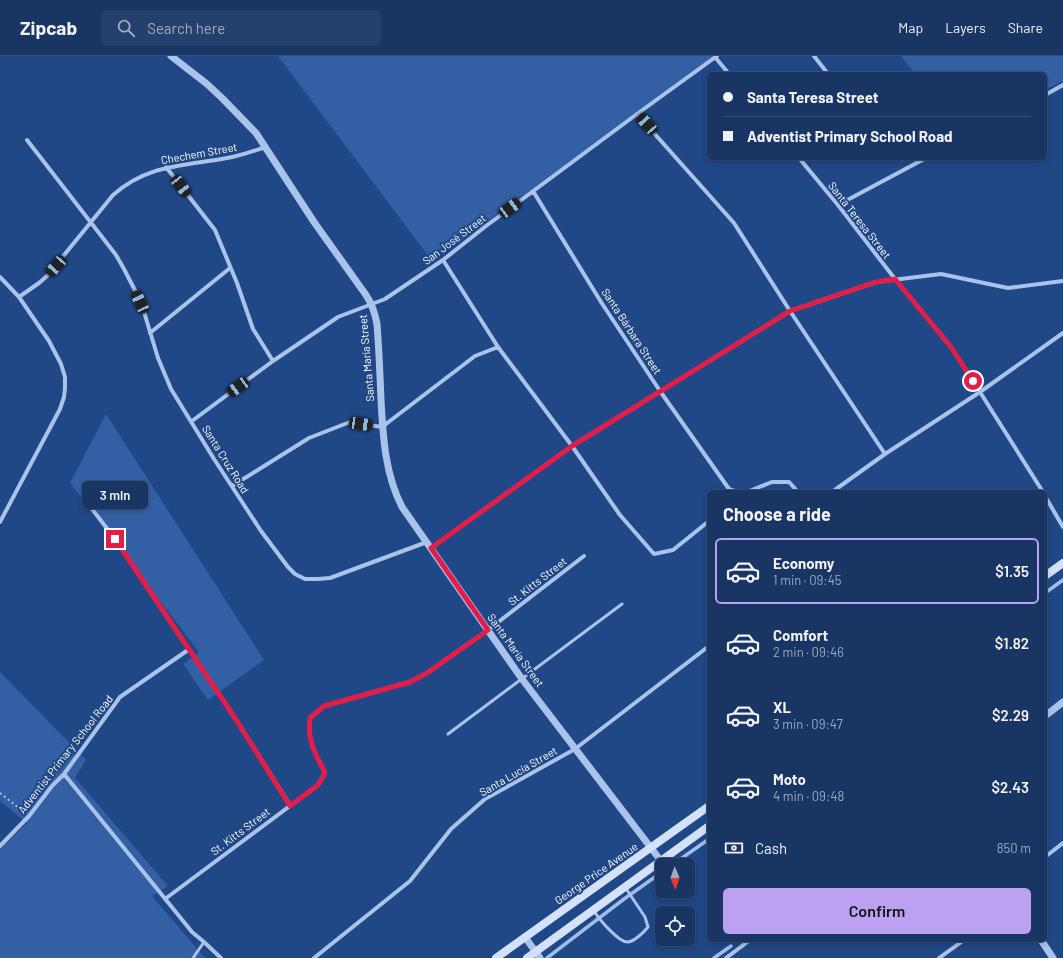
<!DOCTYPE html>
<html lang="en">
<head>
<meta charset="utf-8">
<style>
  :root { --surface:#183564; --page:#25406d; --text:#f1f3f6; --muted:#9fabbf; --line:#365078; --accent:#bca0f2 }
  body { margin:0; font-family:Barlow,sans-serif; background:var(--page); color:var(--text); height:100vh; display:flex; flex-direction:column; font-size:15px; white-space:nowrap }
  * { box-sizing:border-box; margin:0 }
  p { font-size:13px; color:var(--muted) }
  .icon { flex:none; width:22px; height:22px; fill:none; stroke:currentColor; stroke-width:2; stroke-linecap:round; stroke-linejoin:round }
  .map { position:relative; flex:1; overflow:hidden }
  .drawer { position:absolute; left:707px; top:434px; width:340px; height:452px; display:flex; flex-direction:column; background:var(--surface); border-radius:6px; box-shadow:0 2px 6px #0003,0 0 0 1px var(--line) }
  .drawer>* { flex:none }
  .hud { position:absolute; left:707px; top:16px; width:340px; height:88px; border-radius:6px; box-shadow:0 2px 6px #0003,0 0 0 1px var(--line); display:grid; align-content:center; height:88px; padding:0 16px; background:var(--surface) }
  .needle { width:26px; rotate:178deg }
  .controls { position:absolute; left:655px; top:802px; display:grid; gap:8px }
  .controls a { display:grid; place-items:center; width:40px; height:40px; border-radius:6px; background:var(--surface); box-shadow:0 2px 6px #0003,0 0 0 1px var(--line); font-size:20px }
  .end { position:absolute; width:18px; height:18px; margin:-9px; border:5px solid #e11d48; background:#fff; box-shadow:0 0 0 2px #fff }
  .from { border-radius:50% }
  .bubble { position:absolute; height:28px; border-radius:6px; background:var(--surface); box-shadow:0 2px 6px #0003,0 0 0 1px var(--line); font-size:13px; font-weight:600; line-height:28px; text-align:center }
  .car { position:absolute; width:12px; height:24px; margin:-12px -6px; border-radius:5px; box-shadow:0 0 3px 1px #0007; background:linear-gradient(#222 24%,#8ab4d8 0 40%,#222 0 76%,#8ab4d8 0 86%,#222 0) }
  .hud b { display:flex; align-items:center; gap:14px; height:38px; font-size:15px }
  .hud b+b { border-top:1px solid var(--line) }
  .hud i { width:10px; height:10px; background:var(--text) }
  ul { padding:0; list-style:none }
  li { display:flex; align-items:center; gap:12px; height:66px; margin:0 8px 6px; padding:0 8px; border:2px solid transparent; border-radius:6px }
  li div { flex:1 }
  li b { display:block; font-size:15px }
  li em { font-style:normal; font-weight:600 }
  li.on { border-color:var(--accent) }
  li>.icon { width:36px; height:36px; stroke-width:1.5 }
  h2 { padding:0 16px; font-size:18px; line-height:48px }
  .pay { display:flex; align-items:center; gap:10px; height:44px; padding:0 16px; font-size:15px }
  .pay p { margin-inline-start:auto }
  .button { display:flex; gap:8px; margin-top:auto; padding:8px 16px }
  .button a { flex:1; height:46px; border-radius:6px; background:var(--accent); color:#111; font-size:16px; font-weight:600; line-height:46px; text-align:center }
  header { display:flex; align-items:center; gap:24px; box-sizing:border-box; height:56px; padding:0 20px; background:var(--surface); border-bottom:1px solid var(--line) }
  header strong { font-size:19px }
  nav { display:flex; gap:22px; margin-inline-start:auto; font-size:14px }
  .search { width:280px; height:36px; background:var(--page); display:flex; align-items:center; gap:10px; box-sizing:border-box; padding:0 14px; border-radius:6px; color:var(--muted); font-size:15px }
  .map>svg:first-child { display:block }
  .green { fill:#3360a4 }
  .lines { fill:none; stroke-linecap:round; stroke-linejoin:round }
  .stream { stroke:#9dbdeb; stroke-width:3.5 }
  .path { stroke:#a9c3ea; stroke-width:2; stroke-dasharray:2 3; stroke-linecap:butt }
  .service { stroke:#a9c3ea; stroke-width:3 }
  .minor { stroke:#a9c3ea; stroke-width:4 }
  .tertiary { stroke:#a9c3ea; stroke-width:7 }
  .secondary { stroke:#d4e2f8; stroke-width:8 }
  .route { stroke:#e11d48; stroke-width:5 }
  .labels { text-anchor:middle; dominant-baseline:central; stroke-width:4; stroke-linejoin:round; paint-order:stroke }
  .street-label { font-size:11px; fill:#fff; stroke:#204786 }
</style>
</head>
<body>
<header>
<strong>Zipcab</strong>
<div class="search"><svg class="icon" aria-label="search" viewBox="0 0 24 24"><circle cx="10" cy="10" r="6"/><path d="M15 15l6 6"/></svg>Search here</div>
<nav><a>Map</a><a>Layers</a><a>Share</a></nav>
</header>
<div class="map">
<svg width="1063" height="902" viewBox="0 0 1063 902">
  <rect width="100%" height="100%" fill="#204786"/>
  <path class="green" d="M278,0H716L432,205Z
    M901,0H1063V25L1045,34V18H915Z
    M106,358L264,604L208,644L183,608L199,596L70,427Z
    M0,616L86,704L75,722L168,830L152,840L205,902H0V793L27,767L0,745Z"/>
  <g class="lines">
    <path class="stream" d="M1045,537L1063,524
      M672,809L709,783
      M547,902L624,843L662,816
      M714,902L731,890"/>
    <path class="path" d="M0,737L24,756"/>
    <path class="service" d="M448,678L622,548
      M594,855C599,863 619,887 628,886C635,885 644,876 648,871L645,861L625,831
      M193,902L204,886"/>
    <path class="minor" d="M814,0L828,18
      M715,1L729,18
      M1045,39L1063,29
      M637,58L734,167L790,255L885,398
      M27,84L116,199L124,213L141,246L158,302L171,333L214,403L261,475L288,511L295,518L305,523H318L330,522L427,486
      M799,102L838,149L895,223L951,291L980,336L1043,436
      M166,111L215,174L237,227L253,273L273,305
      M533,135L601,246L660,335L729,433L738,436
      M838,149L926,102
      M443,204L498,291L572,390L620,459L654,498L673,494L709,465
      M0,221L19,241L49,285L61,308L65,321V332L64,341L60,353L0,466
      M19,241L39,227L47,220L113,139C148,108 184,110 227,102C240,100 253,95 266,91
      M150,277L230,212
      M192,365L273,305L338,261L385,243L443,204L486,170L637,58L717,0
      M232,430L309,382L350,366L382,371L475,300L498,291
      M747,436L772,426H789L798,436
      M832,436L885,398L980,336L1063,277
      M1045,440L1063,471
      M89,449L115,483L235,662L290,749
      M431,492L572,390L790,255L876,226L941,218L1008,232L1063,225
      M64,718L192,876L204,886L221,902
      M0,790L29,760L52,730L64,718L120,641L188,594
      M1045,801L1063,787
      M165,843L318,729L325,717C315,696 307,686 310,662L324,650L410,626L427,617L488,574L584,500
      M314,902L410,825L451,773L485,743L575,693L709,590
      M726,902L750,884
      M939,902L964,884"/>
    <path class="tertiary" d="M171,0L207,28L223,43L256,77L314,166L366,239C372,248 375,257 377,268C379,293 380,319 381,344C383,381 385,418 402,451L522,623L661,805
      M1045,660L1063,646
      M525,881L540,902
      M1041,884L1053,902"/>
    <path class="secondary" d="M1045,520L1063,507
      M496,902L709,750
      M527,902L709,770"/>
  </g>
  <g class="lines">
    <path class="route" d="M115,483L235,662L290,750L318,729L325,717C315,696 307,686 310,662L324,650L410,626L427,617L488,574L431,492L572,390L790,255L876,226L895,223L951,291L973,325"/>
  </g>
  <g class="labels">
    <g class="street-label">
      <text transform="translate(199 97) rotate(-10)">Chechem Street</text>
      <text transform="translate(860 164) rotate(52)">Santa Teresa Street</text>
      <text transform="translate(454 183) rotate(-37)">San José Street</text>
      <text transform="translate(632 275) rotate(57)">Santa Bárbara Street</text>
      <text transform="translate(366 302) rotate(-95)">Santa María Street</text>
      <text transform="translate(226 403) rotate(58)">Santa Cruz Road</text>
      <text transform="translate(537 525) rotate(-38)">St. Kitts Street</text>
      <text transform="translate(516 594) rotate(54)">Santa María Street</text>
      <text transform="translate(65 698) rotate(-52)">Adventist Primary School Road</text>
      <text transform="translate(518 715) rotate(-30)">Santa Lucía Street</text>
      <text transform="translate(240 775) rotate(-37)">St. Kitts Street</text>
      <text transform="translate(596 817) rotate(-35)">George Price Avenue</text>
    </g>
  </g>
</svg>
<div class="controls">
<a><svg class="needle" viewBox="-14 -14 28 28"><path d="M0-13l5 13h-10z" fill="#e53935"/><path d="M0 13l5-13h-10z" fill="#9fabbf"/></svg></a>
<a><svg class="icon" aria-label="locate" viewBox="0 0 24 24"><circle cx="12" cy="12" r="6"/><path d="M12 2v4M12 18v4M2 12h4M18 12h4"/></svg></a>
</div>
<i class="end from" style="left:973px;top:325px"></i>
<i class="end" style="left:115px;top:483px"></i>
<div class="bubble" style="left:82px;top:425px;width:66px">3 min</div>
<i class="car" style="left:647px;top:68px;rotate:318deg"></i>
<i class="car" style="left:181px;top:130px;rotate:142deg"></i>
<i class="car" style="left:510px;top:152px;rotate:54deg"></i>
<i class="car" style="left:56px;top:210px;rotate:222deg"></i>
<i class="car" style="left:140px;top:246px;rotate:335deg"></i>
<i class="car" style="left:238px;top:331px;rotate:234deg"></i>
<i class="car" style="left:361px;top:368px;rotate:98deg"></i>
<div class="hud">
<b><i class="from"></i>Santa Teresa Street</b>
<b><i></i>Adventist Primary School Road</b>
</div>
<section class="drawer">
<h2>Choose a ride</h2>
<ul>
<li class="on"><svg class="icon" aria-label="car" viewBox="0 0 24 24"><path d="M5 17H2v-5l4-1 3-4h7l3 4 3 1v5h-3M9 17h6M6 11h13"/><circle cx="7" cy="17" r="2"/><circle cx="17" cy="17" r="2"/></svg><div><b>Economy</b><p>1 min · 09:45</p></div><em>$1.35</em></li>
<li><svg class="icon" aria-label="car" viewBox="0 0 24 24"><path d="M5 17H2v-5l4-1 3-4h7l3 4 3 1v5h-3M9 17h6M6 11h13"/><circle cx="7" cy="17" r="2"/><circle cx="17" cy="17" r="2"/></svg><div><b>Comfort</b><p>2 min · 09:46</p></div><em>$1.82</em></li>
<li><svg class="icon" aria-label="car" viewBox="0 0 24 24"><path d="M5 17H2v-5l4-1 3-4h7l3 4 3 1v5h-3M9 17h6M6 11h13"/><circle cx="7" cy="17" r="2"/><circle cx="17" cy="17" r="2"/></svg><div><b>XL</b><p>3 min · 09:47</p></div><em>$2.29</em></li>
<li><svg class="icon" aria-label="car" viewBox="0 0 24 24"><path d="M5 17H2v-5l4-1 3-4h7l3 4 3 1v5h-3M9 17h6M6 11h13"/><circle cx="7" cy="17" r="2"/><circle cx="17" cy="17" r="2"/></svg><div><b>Moto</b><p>4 min · 09:48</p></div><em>$2.43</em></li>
</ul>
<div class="pay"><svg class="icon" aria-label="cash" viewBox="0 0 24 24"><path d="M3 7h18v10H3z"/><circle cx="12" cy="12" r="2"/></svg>Cash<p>850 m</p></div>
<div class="button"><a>Confirm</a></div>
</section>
</div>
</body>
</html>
